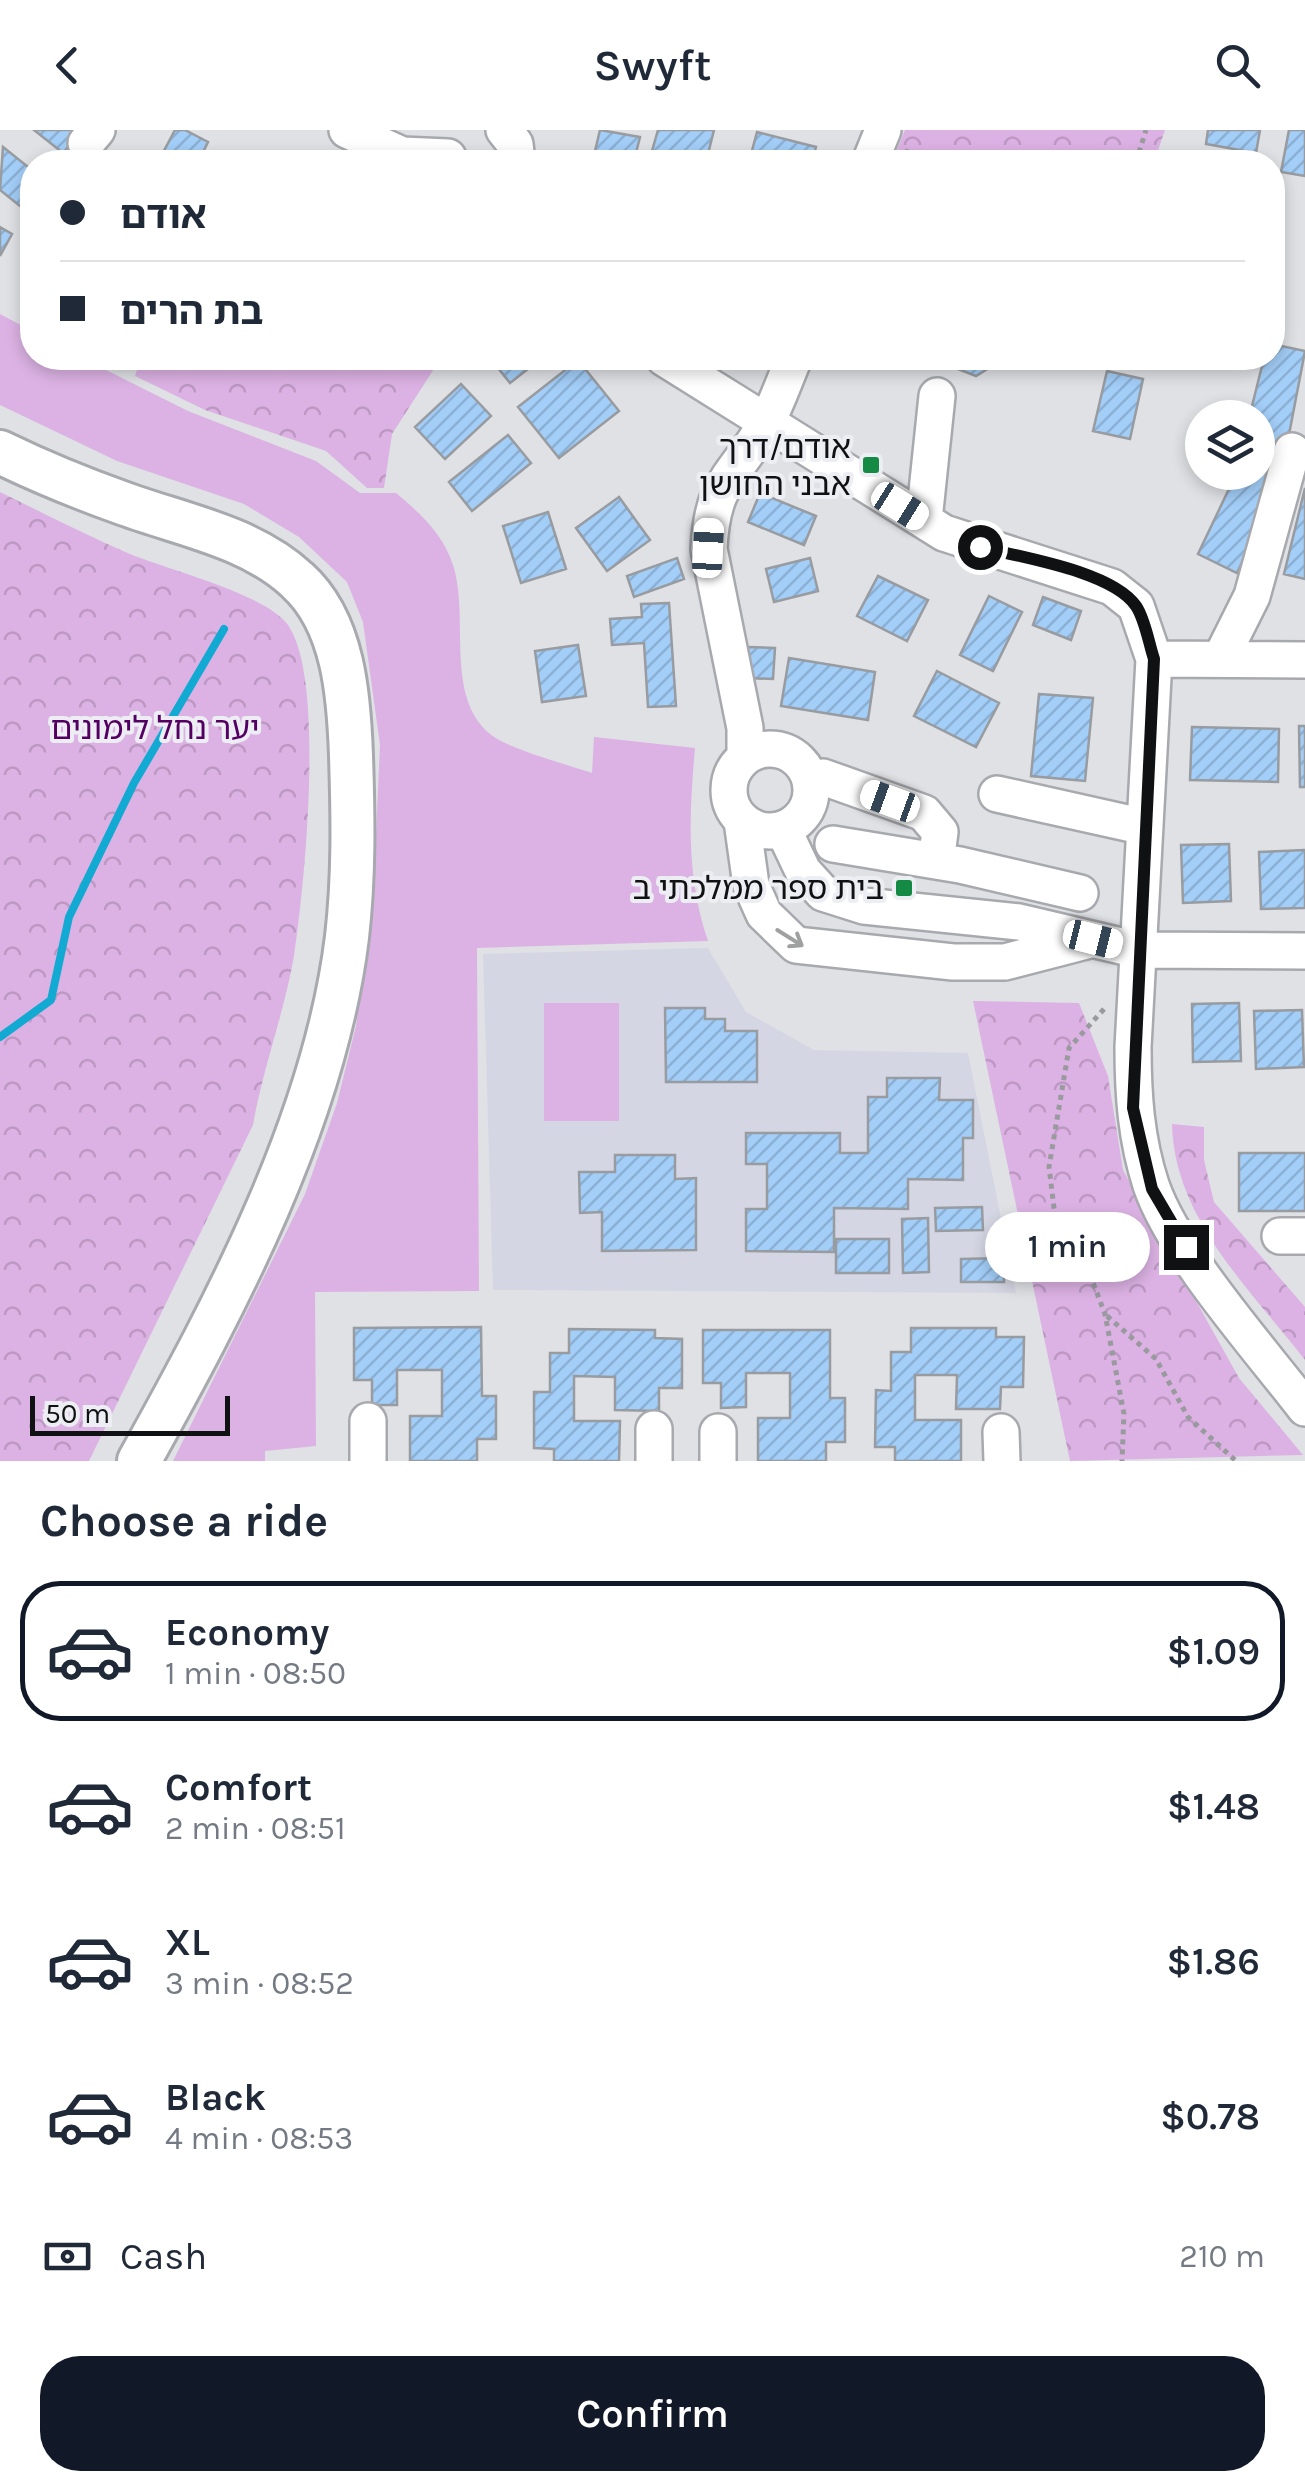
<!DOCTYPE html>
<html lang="en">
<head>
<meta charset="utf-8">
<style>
  :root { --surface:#fff; --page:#f2f2f3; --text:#1f2937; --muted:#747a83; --line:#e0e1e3; --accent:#111827 }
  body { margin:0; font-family:Karla,"Noto Sans Hebrew",sans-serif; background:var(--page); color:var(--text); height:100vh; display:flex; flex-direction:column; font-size:38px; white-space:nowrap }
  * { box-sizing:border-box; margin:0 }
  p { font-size:32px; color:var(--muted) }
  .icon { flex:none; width:55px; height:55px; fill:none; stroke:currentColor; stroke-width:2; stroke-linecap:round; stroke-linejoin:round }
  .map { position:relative; height:1331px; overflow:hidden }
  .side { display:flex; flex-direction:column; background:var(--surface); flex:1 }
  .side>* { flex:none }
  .guide { position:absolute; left:20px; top:20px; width:1265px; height:220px; border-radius:40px; box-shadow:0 5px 15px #0003; display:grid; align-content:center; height:220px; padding:0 40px; background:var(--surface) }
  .controls { position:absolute; left:1185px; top:270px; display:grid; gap:20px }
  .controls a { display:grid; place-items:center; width:90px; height:90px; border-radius:50%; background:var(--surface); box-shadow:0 5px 15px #0003; font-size:50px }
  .scale { position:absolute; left:30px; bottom:25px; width:200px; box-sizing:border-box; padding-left:10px; border:5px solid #101112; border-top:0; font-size:28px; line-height:35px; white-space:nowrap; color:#101112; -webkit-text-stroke:8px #edeef3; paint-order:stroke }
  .end { position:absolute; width:45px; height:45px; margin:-22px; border:12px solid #101112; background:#fff; box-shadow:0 0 0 5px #fff }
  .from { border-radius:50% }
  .bubble { position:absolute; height:70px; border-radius:35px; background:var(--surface); box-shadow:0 5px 15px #0003; font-size:32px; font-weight:600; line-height:70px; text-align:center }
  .car { position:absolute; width:30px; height:60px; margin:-30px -15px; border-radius:12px; box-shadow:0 0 8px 2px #0007; background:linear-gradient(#fff 24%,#345 0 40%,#fff 0 76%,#345 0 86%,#fff 0) }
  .guide b { display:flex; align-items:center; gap:35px; height:95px; font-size:38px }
  .guide b+b { border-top:2px solid var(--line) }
  .guide i { width:25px; height:25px; background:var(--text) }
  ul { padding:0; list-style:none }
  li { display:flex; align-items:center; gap:30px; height:140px; margin:0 20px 15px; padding:0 20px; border:5px solid transparent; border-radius:40px }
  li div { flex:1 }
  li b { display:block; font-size:38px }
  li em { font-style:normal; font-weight:600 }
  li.on { border-color:var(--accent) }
  li>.icon { width:90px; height:90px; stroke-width:1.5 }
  h2 { padding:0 40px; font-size:45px; line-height:120px }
  .pay { display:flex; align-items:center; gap:25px; height:110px; padding:0 40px; font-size:38px }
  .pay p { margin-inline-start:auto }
  .button { display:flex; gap:20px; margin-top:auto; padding:20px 40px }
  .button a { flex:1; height:115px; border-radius:40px; background:var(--accent); color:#fff; font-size:40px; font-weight:600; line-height:115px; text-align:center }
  header { display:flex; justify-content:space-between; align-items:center; height:130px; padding:0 40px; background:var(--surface); font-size:45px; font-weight:600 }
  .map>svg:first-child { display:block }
  .built { fill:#d4d7e3 }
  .green { fill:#dcb2e4 }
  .forest { fill:url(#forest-crowns) }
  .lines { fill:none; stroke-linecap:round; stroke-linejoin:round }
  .stream { stroke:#12a9d2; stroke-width:8 }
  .building { fill:url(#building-hatch); stroke:#989b9f; stroke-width:2.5 }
  .minor-casing { stroke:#a8a9ae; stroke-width:40 }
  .major-casing { stroke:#a8a9ae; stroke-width:48 }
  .path { stroke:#989a9d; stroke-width:5; stroke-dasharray:5 5; stroke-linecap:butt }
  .minor { stroke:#fff; stroke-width:35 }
  .major { stroke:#fff; stroke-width:42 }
  .oneway { stroke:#9fa0a0 }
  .route { stroke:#101112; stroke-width:12 }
  .poi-dot { fill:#158a44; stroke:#edeef3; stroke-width:4 }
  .labels { text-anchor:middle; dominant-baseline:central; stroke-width:8; stroke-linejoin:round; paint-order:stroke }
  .poi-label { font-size:32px; fill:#101112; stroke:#edeef3; text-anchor:end }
  .park-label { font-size:32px; fill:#540062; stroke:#edeef3 }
</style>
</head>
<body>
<header><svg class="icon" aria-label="back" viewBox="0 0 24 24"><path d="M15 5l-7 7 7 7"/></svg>Swyft<svg class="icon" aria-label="search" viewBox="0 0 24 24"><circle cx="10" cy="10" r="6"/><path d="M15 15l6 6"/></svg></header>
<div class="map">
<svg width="1305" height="1331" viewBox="0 0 1305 1331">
  <defs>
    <pattern id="forest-crowns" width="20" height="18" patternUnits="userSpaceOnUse" patternTransform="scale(2.5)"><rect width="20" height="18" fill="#dcb2e4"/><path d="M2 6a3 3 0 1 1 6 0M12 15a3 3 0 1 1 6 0" fill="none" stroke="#bc98c3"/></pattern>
    <pattern id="building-hatch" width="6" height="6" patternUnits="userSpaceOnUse" patternTransform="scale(2.5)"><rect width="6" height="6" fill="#a3cef8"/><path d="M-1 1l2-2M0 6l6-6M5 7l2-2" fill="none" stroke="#8bb0d4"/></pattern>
  </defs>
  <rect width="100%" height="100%" fill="#dfe1e5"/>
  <path class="built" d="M708,818L746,882L814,920L968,923L1016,1163L493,1160L483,824Z"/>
  <path class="green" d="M0,184L32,201V228H82L188,281L316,331L360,363H396C420,383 443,404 453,435C470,488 444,565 490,604C510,620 566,634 592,643L594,607L695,618C689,687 686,746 708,811L477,818L479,1161L315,1162L316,1316L265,1321V1331H173L305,1064L337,973L356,896L374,749L380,615L363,492L347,452L299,407L244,374L117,331L0,275Z
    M544,873H619V991H544Z"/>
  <path class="forest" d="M905,0H1165L1154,32H892Z
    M141,228H441L392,304L384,358H367L326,321L205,280L135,246Z
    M0,362C41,382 82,403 123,421C162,439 264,462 288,495C326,549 304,759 294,826C284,883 263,938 253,995L89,1331H0Z
    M973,871L1079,873L1108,946L1123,1040L1239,1248L1303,1325L1070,1331Z
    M1172,994L1204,997V1030L1214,1072L1305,1177V1230C1250,1159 1174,1088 1172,994Z"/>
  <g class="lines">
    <path class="stream" d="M0,907L51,870L69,787L134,653L224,499"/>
  </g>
  <path class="building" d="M34,0H82L63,23Z
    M175,0H185L208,12L198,32H158Z
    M600,0L640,7L634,31L595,21Z
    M658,0H714L706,32L650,28Z
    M1208,0H1260L1256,23L1206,14Z
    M1289,0H1305V46L1281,42Z
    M757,2L816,17L812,32H749Z
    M3,17L32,40V61L20,76L0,60Z
    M0,97L12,104L0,126Z
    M1272,214L1305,221L1287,315L1258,308V288H1249L1264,228H1272Z
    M490,228H542L510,253Z
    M953,228H1005L976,246L958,239Z
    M578,230L619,281L559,328L518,277Z
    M1107,241L1143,249L1130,309L1093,301Z
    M461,254L491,286L445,329L415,297Z
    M508,305L531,333L472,381L449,352Z
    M1258,339L1281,350L1237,443L1198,424L1237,342H1258Z
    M1305,358V449L1284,444Z
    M760,363L816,386L804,415L748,392Z
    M619,367L650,410L607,441L576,398Z
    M548,382L566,439L521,453L503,396Z
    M677,428L684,449L634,467L627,446Z
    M810,428L818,461L774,472L766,439Z
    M878,446L928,470L907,511L857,486Z
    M989,466L1022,482L993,541L960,525Z
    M1043,467L1081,481L1071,510L1033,495Z
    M669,473L676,576L648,577L644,513L612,515L610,489L642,487L641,474Z
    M578,515L586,566L542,572L535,521Z
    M747,517L775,518L773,549L746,548Z
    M789,528L875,542L868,590L781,576Z
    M937,541L999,573L976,617L914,586Z
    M1039,564L1093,568L1085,651L1031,646Z
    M1299,596H1305V657H1300Z
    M1192,597L1279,599L1278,652L1190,650Z
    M1229,714L1231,771L1183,773L1181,715Z
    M1305,720V778L1261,779L1259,722Z
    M1239,873L1241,931L1193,932L1192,874Z
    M665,878H705V889H725V901H757V952H666Z
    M1302,880L1304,937L1256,939L1254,881Z
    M887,948H940L939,970H973V1008H963V1050L908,1049V1079L834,1078V1122L746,1121V1079H767V1034H746V1003H840V1023H868V967H887Z
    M1239,1023H1305V1081H1239Z
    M615,1025H675V1049L696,1048V1120L602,1121V1082L580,1083L579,1042H615Z
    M982,1077L983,1100L936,1101L935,1078Z
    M928,1088L929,1142L903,1143L902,1089Z
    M836,1109H889V1143H836Z
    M1004,1128V1152H961V1129Z
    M481,1197L482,1266H496V1309H477V1331H410V1286H442V1240H397V1275H372V1250H354V1198Z
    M911,1198H996V1207H1024L1023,1257H1001L1000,1279H956L957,1245H915V1290H961V1331H895V1317H875L876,1260L891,1261V1222H911Z
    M569,1199L655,1200V1208L682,1209V1258H659V1281L615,1280V1247L574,1246V1291H620L619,1331H554V1319L534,1318V1262H550V1223H569Z
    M703,1200H830V1268H845V1312H826V1331H758V1288H790V1243H746V1277L721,1278V1253H703Z"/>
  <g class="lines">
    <defs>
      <path id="minor" d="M347,0L402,25L448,27
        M504,0L515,14L517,32
        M86,13L97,0
        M870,32L883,0
        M664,228L944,403L1112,457L1136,476L1154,529L1133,917C1133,965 1136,1009 1151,1055C1174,1123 1260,1219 1305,1278
        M924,390L937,266
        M1221,528L1252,466L1292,321
        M1154,529L1305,530
        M729 660a41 41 0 1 1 82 0a41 41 0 1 1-82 0Z
        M745,627V598L709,419C712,349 736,346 766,293C777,273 785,249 794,228
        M810,651L823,647L924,683L940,702L936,731
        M997,664L1145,697
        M742,691L751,755L764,784L796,815L953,832H1005L1090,810
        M783,699L803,741L823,763L864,776L1019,792L1138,820L1305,821
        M833,714L960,735L1080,763
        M1280,1106H1305
        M368,1291V1331
        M654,1299V1331
        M718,1302V1331
        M1001,1302L1002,1331"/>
      <path id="major" d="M0,322C41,342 83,359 125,374C183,395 251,407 297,450C344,492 349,567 351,626C353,687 354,746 347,807C325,988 227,1173 139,1331"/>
    </defs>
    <use href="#minor" class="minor-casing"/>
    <use href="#major" class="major-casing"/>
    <path class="path" d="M905,21L943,32
      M1136,32L1146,0
      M1104,879L1069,918L1049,1037L1055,1086L1092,1150L1105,1184L1124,1284L1122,1331
      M1107,1186L1156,1229L1188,1287L1236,1331"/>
    <use href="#minor" class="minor"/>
    <use href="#major" class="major"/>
  </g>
  <defs><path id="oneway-shaft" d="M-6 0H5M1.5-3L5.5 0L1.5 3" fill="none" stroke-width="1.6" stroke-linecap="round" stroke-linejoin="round" transform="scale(2.5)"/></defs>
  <use class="oneway" href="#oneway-shaft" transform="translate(790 808) rotate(32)"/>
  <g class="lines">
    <path class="route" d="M980,417C1020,427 1112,441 1136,476C1145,489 1149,514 1154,529L1133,978L1152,1059L1186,1117"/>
  </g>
  <g class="poi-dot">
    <rect x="861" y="325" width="20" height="20" rx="5"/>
    <rect x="894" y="748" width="20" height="20" rx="5"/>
  </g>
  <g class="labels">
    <g class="poi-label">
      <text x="851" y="317">אודם/דרך<tspan x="851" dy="37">אבני החושן</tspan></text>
      <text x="884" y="758">בית ספר ממלכתי ב</text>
    </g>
    <g class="park-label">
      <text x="155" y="598">יער נחל לימונים</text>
    </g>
  </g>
</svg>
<div class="controls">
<a><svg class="icon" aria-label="layers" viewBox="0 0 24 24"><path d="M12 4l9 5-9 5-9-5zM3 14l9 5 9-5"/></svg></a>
</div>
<div class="scale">50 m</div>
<i class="end from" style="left:980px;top:417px"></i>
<i class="end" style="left:1186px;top:1117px"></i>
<div class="bubble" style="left:985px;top:1082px;width:165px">1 min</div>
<i class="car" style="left:900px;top:376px;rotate:122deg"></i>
<i class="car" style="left:708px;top:418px;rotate:3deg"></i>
<i class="car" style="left:890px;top:671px;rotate:290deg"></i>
<i class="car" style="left:1093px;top:809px;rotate:104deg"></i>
<div class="guide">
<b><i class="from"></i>אודם</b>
<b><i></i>בת הרים</b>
</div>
</div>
<section class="side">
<h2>Choose a ride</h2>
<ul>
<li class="on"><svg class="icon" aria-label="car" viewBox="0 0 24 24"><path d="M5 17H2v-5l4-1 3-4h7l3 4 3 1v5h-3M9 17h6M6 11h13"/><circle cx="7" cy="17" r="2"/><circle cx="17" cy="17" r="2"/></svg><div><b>Economy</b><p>1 min · 08:50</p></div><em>$1.09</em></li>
<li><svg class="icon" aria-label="car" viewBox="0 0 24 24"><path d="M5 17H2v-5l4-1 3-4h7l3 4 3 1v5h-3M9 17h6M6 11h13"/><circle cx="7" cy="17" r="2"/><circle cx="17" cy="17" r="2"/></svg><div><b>Comfort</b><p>2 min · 08:51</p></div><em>$1.48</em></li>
<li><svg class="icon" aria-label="car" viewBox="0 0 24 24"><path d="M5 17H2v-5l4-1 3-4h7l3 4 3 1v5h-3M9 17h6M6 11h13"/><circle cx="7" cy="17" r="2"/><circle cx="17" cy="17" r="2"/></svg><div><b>XL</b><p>3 min · 08:52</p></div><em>$1.86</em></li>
<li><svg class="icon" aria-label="car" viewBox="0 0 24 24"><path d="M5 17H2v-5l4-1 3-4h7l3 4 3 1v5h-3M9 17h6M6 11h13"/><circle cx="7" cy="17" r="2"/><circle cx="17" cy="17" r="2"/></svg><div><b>Black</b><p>4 min · 08:53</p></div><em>$0.78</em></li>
</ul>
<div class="pay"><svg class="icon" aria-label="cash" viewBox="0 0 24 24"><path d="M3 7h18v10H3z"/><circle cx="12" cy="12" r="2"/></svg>Cash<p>210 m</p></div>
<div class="button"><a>Confirm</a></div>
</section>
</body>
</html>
